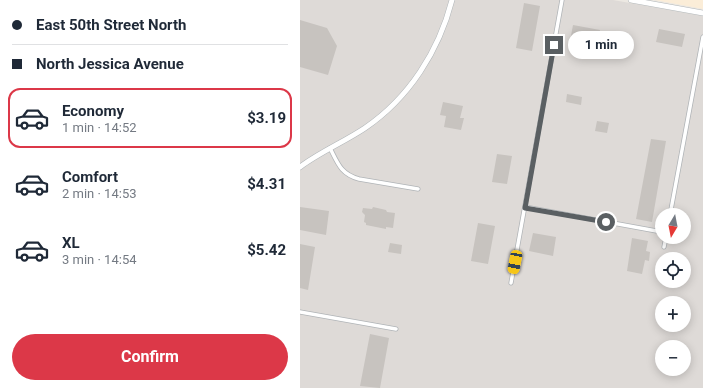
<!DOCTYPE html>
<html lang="en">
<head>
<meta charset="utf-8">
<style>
  :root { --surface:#fff; --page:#f2f2f3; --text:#1f2937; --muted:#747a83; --line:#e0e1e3; --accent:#dc3848 }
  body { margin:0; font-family:Roboto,sans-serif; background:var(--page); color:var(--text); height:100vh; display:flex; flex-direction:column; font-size:15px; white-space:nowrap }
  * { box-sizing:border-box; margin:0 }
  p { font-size:13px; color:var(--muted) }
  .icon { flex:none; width:22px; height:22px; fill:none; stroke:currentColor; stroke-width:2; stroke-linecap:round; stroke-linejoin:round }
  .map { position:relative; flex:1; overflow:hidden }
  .panel { display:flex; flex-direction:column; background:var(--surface); width:300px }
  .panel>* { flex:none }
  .hud { display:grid; align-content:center; height:88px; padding:0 12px; background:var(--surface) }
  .needle { width:26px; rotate:190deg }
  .fabs { position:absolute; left:355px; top:208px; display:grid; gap:8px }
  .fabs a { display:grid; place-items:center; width:36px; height:36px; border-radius:50%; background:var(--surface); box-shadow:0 2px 10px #0003; font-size:20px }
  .end { position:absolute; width:18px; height:18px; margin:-9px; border:5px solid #5a5f62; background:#fff; box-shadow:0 0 0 2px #fff }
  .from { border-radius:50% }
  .bubble { position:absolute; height:28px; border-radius:14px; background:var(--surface); box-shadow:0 2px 10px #0003; font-size:13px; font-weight:700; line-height:28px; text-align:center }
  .car { position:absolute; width:12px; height:24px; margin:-12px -6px; border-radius:5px; box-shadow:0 0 3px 1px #0007; background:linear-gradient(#f5c518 24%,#345 0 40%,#f5c518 0 76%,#345 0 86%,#f5c518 0) }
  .hud b { display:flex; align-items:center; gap:14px; height:38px; font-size:15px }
  .hud b+b { border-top:1px solid var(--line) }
  .hud i { width:10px; height:10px; background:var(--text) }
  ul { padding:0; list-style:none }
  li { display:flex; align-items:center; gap:12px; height:60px; margin:0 8px 6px; padding:0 4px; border:2px solid transparent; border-radius:12px }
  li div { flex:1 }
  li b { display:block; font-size:15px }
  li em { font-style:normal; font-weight:700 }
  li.selected { border-color:var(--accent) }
  li>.icon { width:36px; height:36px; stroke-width:1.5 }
  .primary-button { display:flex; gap:8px; margin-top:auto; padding:8px 12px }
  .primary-button a { flex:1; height:46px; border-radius:24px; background:var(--accent); color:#fff; font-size:16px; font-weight:700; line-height:46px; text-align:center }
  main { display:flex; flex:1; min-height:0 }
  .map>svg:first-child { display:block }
  .commercial { fill:#fbedd8 }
  .industrial { fill:#dedad7; fill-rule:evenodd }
  .building { fill:#c7c3bf }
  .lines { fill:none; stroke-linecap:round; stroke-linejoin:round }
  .street-casing { stroke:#b0b4b7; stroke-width:5 }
  .secondary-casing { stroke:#b1b6b9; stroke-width:6 }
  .street { stroke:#fff; stroke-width:3.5 }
  .secondary { stroke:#fff; stroke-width:5 }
  .route { stroke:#5a5f62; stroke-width:5 }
</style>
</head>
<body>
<main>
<section class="panel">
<div class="hud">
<b><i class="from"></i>East 50th Street North</b>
<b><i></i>North Jessica Avenue</b>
</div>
<ul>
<li class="selected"><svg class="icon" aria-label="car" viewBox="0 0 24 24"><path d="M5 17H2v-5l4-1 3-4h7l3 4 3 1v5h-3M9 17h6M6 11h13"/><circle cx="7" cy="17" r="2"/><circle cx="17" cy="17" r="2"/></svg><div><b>Economy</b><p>1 min · 14:52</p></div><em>$3.19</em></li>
<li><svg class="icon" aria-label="car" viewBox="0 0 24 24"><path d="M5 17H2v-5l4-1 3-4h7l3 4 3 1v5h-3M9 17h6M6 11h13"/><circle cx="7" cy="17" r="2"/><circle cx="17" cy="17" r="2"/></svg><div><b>Comfort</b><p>2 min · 14:53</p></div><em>$4.31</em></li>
<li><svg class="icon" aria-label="car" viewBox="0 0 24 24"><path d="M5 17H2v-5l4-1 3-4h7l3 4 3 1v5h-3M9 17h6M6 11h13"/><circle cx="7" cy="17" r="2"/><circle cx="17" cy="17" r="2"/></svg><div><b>XL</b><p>3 min · 14:54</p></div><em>$5.42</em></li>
</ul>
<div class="primary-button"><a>Confirm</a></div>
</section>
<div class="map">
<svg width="403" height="388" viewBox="0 0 403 388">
  <rect width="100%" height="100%" fill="#ece8e2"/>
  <path class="commercial" d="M355,0H403V9Z"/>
  <path class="industrial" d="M0,0H313L403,16V388H0ZM362,215H384V237H362ZM362,259H384V281H362ZM362,303H384V325H362ZM362,347H384V369H362Z"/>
  <path class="building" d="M224,3L240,6L232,51L216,48Z
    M0,20L27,28L37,46L28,75L0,67Z
    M273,25L300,30L297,46L270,41Z
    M359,29L385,34L382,47L356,42Z
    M267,94L282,97L281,105L266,102Z
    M143,102L163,106L160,118H164L161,130L144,127L146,116L140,115Z
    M297,121L309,123L307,133L295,131Z
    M351,139L366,141L352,222L336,219Z
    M197,154L212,156L207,184L192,182Z
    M0,207L29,211L26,235L0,230Z
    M73,207L86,210L87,212L95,213L93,228L86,227V229L66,225V223L64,222L65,215L62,212L63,208L72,209Z
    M178,223L195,226L188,264L171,261Z
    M233,233L256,237L253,256L229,251Z
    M332,238L348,241L346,251L350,252L349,261L345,260L342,274L327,271Z
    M90,243L102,245L101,254L88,252Z
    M0,244L15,247L8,290L0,288Z
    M70,334L89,338L80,388L60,386Z"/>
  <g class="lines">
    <defs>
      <path id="street" d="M30,148C38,164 41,174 59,179L118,189
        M225,207L362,232
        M370,215L403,37
        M364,247L366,237
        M211,283L262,0
        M0,312L96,329"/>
      <path id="secondary" d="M331,0L403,13
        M0,167C20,152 44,142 65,128C109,98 139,51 152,0"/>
    </defs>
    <use href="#street" class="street-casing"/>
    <use href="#secondary" class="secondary-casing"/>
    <use href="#street" class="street"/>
    <use href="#secondary" class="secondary"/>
  </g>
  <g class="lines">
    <path class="route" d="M254,45L225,208L306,222"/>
  </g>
</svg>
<div class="fabs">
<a><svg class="needle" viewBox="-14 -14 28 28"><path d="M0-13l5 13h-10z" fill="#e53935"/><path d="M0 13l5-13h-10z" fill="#747a83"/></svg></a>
<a><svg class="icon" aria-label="locate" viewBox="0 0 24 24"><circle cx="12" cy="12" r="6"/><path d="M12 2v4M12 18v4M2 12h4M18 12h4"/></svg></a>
<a>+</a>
<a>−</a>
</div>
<i class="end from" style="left:306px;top:222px"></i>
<i class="end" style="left:254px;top:45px"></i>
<div class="bubble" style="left:268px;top:31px;width:66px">1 min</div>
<i class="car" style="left:215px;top:262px;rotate:191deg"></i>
</div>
</main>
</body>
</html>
